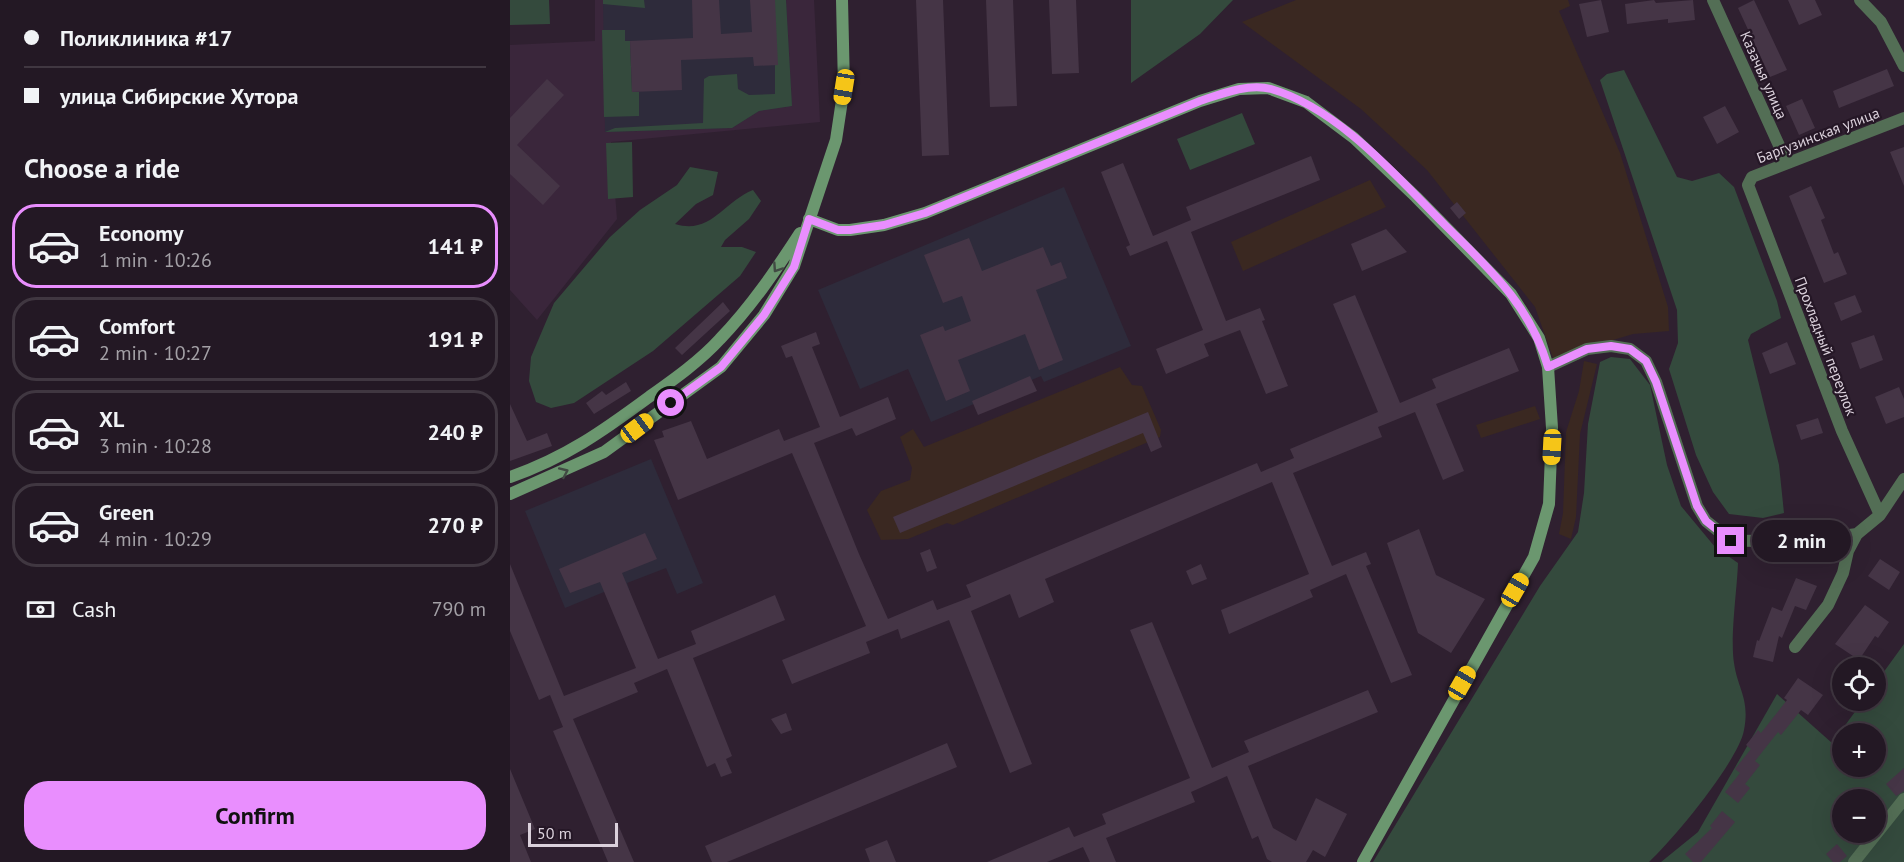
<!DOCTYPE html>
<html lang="en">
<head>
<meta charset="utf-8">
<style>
  :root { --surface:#231824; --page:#2f2531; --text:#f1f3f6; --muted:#a3a0a6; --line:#403741; --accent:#e98efe }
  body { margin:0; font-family:"PT Sans",sans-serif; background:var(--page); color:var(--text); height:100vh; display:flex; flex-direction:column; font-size:22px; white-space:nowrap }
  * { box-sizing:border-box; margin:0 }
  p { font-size:20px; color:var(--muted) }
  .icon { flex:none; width:33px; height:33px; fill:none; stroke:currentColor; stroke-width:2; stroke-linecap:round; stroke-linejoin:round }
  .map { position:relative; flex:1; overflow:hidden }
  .panel { display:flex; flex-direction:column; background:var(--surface); width:510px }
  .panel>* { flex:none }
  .hud { display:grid; align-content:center; height:132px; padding:0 24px; background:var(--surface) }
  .buttons { position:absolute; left:1322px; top:657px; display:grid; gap:12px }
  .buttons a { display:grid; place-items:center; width:54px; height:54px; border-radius:50%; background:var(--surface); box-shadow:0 6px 24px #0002,0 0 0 2px var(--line); font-size:30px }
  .scale { position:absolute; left:18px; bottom:15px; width:90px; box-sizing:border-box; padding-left:6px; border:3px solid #dbd1dc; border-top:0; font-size:16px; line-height:21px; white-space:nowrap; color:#dbd1dc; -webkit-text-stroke:4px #251726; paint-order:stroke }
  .end { position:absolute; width:27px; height:27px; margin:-14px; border:8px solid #e98efe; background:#111; box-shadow:0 0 0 3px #111 }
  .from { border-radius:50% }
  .bubble { position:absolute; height:42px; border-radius:21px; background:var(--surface); box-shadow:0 6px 24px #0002,0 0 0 2px var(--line); font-size:20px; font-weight:800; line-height:42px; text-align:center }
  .car { position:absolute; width:18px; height:36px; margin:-18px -9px; border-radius:8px; box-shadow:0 0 4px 2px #0007; background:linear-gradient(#f5c518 24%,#345 0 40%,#f5c518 0 76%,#345 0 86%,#f5c518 0) }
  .hud b { display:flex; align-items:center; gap:21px; height:57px; font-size:22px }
  .hud b+b { border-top:2px solid var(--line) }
  .hud i { width:15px; height:15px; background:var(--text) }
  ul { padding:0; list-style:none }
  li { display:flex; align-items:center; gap:18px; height:84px; margin:0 12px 9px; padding:0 12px; border:3px solid var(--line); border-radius:24px }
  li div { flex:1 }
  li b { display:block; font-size:22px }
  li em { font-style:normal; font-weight:800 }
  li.current { border-color:var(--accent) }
  li>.icon { width:54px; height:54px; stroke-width:1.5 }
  h2 { padding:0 24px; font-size:27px; line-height:72px }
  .pay { display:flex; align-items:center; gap:15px; height:66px; padding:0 24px; font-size:22px }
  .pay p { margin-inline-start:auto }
  .button { display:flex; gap:12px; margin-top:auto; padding:12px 24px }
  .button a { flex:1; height:69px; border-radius:24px; background:var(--accent); color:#111; font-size:24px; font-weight:800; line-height:69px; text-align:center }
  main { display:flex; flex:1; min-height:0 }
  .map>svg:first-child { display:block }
  .built { fill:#3a263b }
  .industrial { fill:#3a2821 }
  .education { fill:#2e2b3b }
  .green { fill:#344a3d; fill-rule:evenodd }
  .building { fill:#453546 }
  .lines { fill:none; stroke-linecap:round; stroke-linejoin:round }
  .street { stroke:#536e55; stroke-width:12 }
  .secondary { stroke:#6b976f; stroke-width:12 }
  .oneway { stroke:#414a43 }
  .route { stroke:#e98efe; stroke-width:8 }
  .labels { text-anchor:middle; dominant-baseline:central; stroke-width:4.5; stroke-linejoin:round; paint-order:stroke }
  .street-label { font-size:15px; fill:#dbd1dc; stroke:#251726 }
</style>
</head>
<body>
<main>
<section class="panel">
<div class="hud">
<b><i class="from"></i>Поликлиника #17</b>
<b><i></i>улица Сибирские Хутора</b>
</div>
<h2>Choose a ride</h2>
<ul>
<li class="current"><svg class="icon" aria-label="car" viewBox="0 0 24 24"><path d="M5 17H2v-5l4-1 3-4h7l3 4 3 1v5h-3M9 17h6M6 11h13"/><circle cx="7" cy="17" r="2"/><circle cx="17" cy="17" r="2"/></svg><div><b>Economy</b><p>1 min · 10:26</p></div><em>141 ₽</em></li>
<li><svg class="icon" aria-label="car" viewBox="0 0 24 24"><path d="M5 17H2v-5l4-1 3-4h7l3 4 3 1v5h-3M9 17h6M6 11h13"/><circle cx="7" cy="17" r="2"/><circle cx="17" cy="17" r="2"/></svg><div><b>Comfort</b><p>2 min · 10:27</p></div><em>191 ₽</em></li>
<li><svg class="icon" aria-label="car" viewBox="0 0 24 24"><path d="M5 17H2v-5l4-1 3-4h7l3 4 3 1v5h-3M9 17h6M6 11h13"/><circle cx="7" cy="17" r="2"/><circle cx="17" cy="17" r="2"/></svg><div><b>XL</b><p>3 min · 10:28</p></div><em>240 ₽</em></li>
<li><svg class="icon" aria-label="car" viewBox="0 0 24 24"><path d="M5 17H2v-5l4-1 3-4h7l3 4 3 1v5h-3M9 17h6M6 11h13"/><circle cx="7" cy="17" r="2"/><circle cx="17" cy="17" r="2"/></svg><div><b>Green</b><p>4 min · 10:29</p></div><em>270 ₽</em></li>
</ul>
<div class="pay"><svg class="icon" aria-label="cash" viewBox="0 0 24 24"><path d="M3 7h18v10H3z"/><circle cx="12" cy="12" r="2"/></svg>Cash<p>790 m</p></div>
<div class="button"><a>Confirm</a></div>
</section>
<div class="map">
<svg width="1394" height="862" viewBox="0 0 1394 862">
  <rect width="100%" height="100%" fill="#2f2030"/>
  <path class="built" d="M85,0H304L310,122L101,142L107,219L27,320L0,290V45L85,41Z"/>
  <path class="industrial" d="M786,0H1058L1060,6L1049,11L1110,153L1158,307L1159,331L1123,334L1043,358L1025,307L917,170L851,109L732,22Z
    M860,180L876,207L733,271L721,242Z
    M1074,361L1087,364L1070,434L1066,517L1061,539L1049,534L1053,513L1056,432L1069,391Z
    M610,367L622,385L632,386L651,430L650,437L443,525L437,523L398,539L371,540L357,510L371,491L400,480L402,468L390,437L403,429L414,447Z
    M1025,406L1030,419L971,438L966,425Z"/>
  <path class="education" d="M93,0H276L282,106L249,111L222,128L95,132Z
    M554,187L621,346L534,382L531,376L421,422L398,369L350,389L308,290Z
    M141,459L193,583L167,594L156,568L117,583L121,595L94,592L55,608L15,511Z"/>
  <path class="green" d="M0,0H39L40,24L0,25Z
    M93,0H134L135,8L93,4Z
    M265,0H276L282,106L249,111L222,128L95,132L105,128L193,123L194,79L199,76L227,74L228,89L239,95L265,94Z
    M621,0H723L690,34L621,83Z
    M92,30H115V41H120L122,92H129V116L94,117Z
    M1114,70L1167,177L1182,181L1209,173L1224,187L1267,301L1271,318L1241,334L1238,340L1269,465L1274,513L1253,518L1219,514L1203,492L1186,455L1159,369L1168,343L1167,310L1090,80L1097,74Z
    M732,113L745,144L680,170L667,139Z
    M122,142L123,197L98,199L96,143Z
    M180,167L208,172L203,195L186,204L165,224C201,235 213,202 243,190L251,201L239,219L215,240L211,247H232L246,252L230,276L143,351L64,403L41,408L26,402L19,381L21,357L44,303L100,237L130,210L167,185Z
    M1101,357L1120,359L1140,385L1157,465L1171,506L1205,547L1228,563C1227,590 1220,638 1224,663C1228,690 1240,699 1234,730C1229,760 1163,840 1139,862H863L1030,586L1068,532L1074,493L1078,424L1090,362Z
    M1394,644V862H1151L1188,832L1267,694L1322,743L1353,701L1365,700V684ZM1332,734H1365V766H1332ZM1332,800H1365V832H1332Z"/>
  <path class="building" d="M182,0H209L211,34L242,32L240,0H265L268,65L244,66L243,57L171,60L172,90L122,92L120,41L183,38Z
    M406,0H433L439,155L412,156Z
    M476,0H503L507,106L480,107Z
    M539,0H566L569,73L542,74Z
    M1091,0L1099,32L1077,37L1069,4Z
    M1144,0L1146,3L1183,0L1185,20L1158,23V19L1117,24L1115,4Z
    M1244,0L1277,70L1260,77L1228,8Z
    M1278,0H1305L1312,15L1289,25Z
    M1377,69L1384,86L1329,108L1323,91Z
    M37,79L54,95L7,145L50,186L33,205L0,174V118Z
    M1292,99L1305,128L1289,135L1276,106Z
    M1215,106L1229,132L1207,144L1193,117Z
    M1394,147V186L1380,152Z
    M801,156L810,180L681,232L716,321L750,308L755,320L752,321L778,386L756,394L730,330L694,344L699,356L656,374L646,349L693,330L657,241L620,256L616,247L620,245L591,172L613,163L643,236L681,220L676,207Z
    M1301,186L1315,218L1311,220L1324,254L1328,252L1337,274L1314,283L1279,196Z
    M947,202L956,213L949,219L940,208Z
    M876,229L897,252L852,271L841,244Z
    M459,238L472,271L533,247L541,266L551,262L557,278L526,290L553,360L529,370L515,334L448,360L460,391L436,401L410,335L433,326L435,331L461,321L452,296L433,303L414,255Z
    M845,295L890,403L926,388L922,379L999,348L1009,371L926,404L954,471L933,480L905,412L868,427L872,437L783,473L822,566L856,552L861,564L856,566L902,675L881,683L836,574L800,590L803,597L719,634L711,610L799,574L762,482L535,579L544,602L509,618L500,594L461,611L522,764L500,773L439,620L391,639L388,629L356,642L360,653L282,684L272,660L356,626L282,453L168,500L144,440L154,437L152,431L181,421L197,459L269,429L274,441L310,427L282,356L276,358L271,346L306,332L310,344L302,347L330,417L378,397L386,419L346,436L342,428L304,443L349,554L378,619L423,600L427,610L461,597L456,585L747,463L751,472L784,458L780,449L868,412L823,304Z
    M1345,295L1352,312L1331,321L1324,303Z
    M213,302L220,311L172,355L165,348Z
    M1364,335L1373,360L1350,369L1341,343Z
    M1277,342L1286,364L1260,374L1252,353Z
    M520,376L527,391L468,415L462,401Z
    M116,382L121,391L84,414L76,403L92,391L96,395Z
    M1389,387L1394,399V417L1376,424L1365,397Z
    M0,404L17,441L37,433L42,446L0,461Z
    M638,412L652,447L641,452L633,433L390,533L383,517Z
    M1308,418L1313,433L1291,440L1286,425Z
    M909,529L926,575L975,599L941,653L908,633L877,543Z
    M135,533L147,559L112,573L148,659L186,644L181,631L265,595L275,620L183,658L222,756L216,759L222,773L211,777L205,763L197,767L157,669L124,683L128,692L63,719L124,862H98L43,731L53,727L40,695L29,700L0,631V564L54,696L126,668L90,582L60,593L49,569Z
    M420,549L427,568L417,572L410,553Z
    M1370,559L1390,572L1379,590L1358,576Z
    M691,564L697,579L682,585L676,571Z
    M1286,578L1307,586L1296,610L1285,606L1272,638L1269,636L1263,662L1243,657L1247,640L1249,641L1262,607L1272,611Z
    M1355,605L1379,622L1368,638L1365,636L1349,660L1325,644Z
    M642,622L702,768L739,752L734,741L858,690L868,712L738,766L763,828L786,841L806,798L837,814L815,857L803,850L796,862H762L757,859L748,836L742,839L717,776L681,792L685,802L596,838L606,862H580L573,847L537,862H477L559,827L564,837L596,824L592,814L680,778L620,630Z
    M1288,678L1313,695L1298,715L1291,710L1271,735L1268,732L1245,761L1250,765L1235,784L1240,788L1228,803L1215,792L1230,773L1225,769L1241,749L1236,745L1248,730L1251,733L1277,700L1274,698Z
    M276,713L282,730L271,734L261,719Z
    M437,743L447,767L217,862H202L195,846Z
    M1394,768V791L1386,796L1376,784Z
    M0,769L25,829L10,835L21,862H0Z
    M1212,811L1225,822L1191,862H1183L1175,854L1202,828L1200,826Z
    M377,840L386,862H360L355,849Z
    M1327,844L1337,856L1330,862H1323L1316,854Z"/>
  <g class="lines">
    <path class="street" d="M1203,0L1277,163
      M1350,0L1371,22L1394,66
      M1038,367L1077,349L1101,346L1120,349L1136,361L1146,382L1187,506L1196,521L1221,541L1302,540L1347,534
      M1370,515L1332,431L1238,185L1242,177L1394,118
      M1285,647L1318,605L1333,573L1338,551L1347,534L1370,515L1394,479
      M1344,862L1394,799"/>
    <path class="secondary" d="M299,219L328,230H340L374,225L415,213L690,101L729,89L758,88L796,102L844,138L906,197L1001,294L1029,338L1038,367L1042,428L1039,504L1024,557L853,862
      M0,477C55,458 93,431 139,397C163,380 190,361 210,339C241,307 266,270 290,233
      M0,494L94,452L211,367L254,315L284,266L326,140L334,87L332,0"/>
  </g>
  <defs><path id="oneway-chevron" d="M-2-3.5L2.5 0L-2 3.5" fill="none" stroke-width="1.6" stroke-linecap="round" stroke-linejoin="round" transform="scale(1.5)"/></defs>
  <g class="oneway">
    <use href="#oneway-chevron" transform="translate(267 268) rotate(124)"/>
    <use href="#oneway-chevron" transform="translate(54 472) rotate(-24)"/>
  </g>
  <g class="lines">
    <path class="route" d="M161,403L211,367L254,315L284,267L299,219L328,230H340L374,225L415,213L690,101C711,94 738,83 761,89C828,108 887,177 935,225C957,247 982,270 1001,295C1018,317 1030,340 1038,367L1077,349L1101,346L1120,349L1136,361L1146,382L1187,506L1196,521L1221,541"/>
  </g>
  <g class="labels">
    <g class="street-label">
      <text transform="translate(1254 75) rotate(66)">Казачья улица</text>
      <text transform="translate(1308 135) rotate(-21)">Баргузинская улица</text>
      <text transform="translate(1316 346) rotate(69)">Прохладный переулок</text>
    </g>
  </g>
</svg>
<div class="buttons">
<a><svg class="icon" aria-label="locate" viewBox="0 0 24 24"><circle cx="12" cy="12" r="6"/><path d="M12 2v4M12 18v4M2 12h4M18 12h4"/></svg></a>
<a>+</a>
<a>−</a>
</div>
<div class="scale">50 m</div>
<i class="end from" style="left:161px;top:403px"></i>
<i class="end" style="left:1221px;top:541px"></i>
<div class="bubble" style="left:1242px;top:520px;width:99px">2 min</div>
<i class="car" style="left:334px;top:87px;rotate:189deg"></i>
<i class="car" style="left:127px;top:428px;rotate:53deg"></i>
<i class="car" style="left:1042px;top:447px;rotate:183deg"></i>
<i class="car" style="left:1005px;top:590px;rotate:30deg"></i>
<i class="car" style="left:952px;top:683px;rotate:30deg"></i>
</div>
</main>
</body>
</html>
